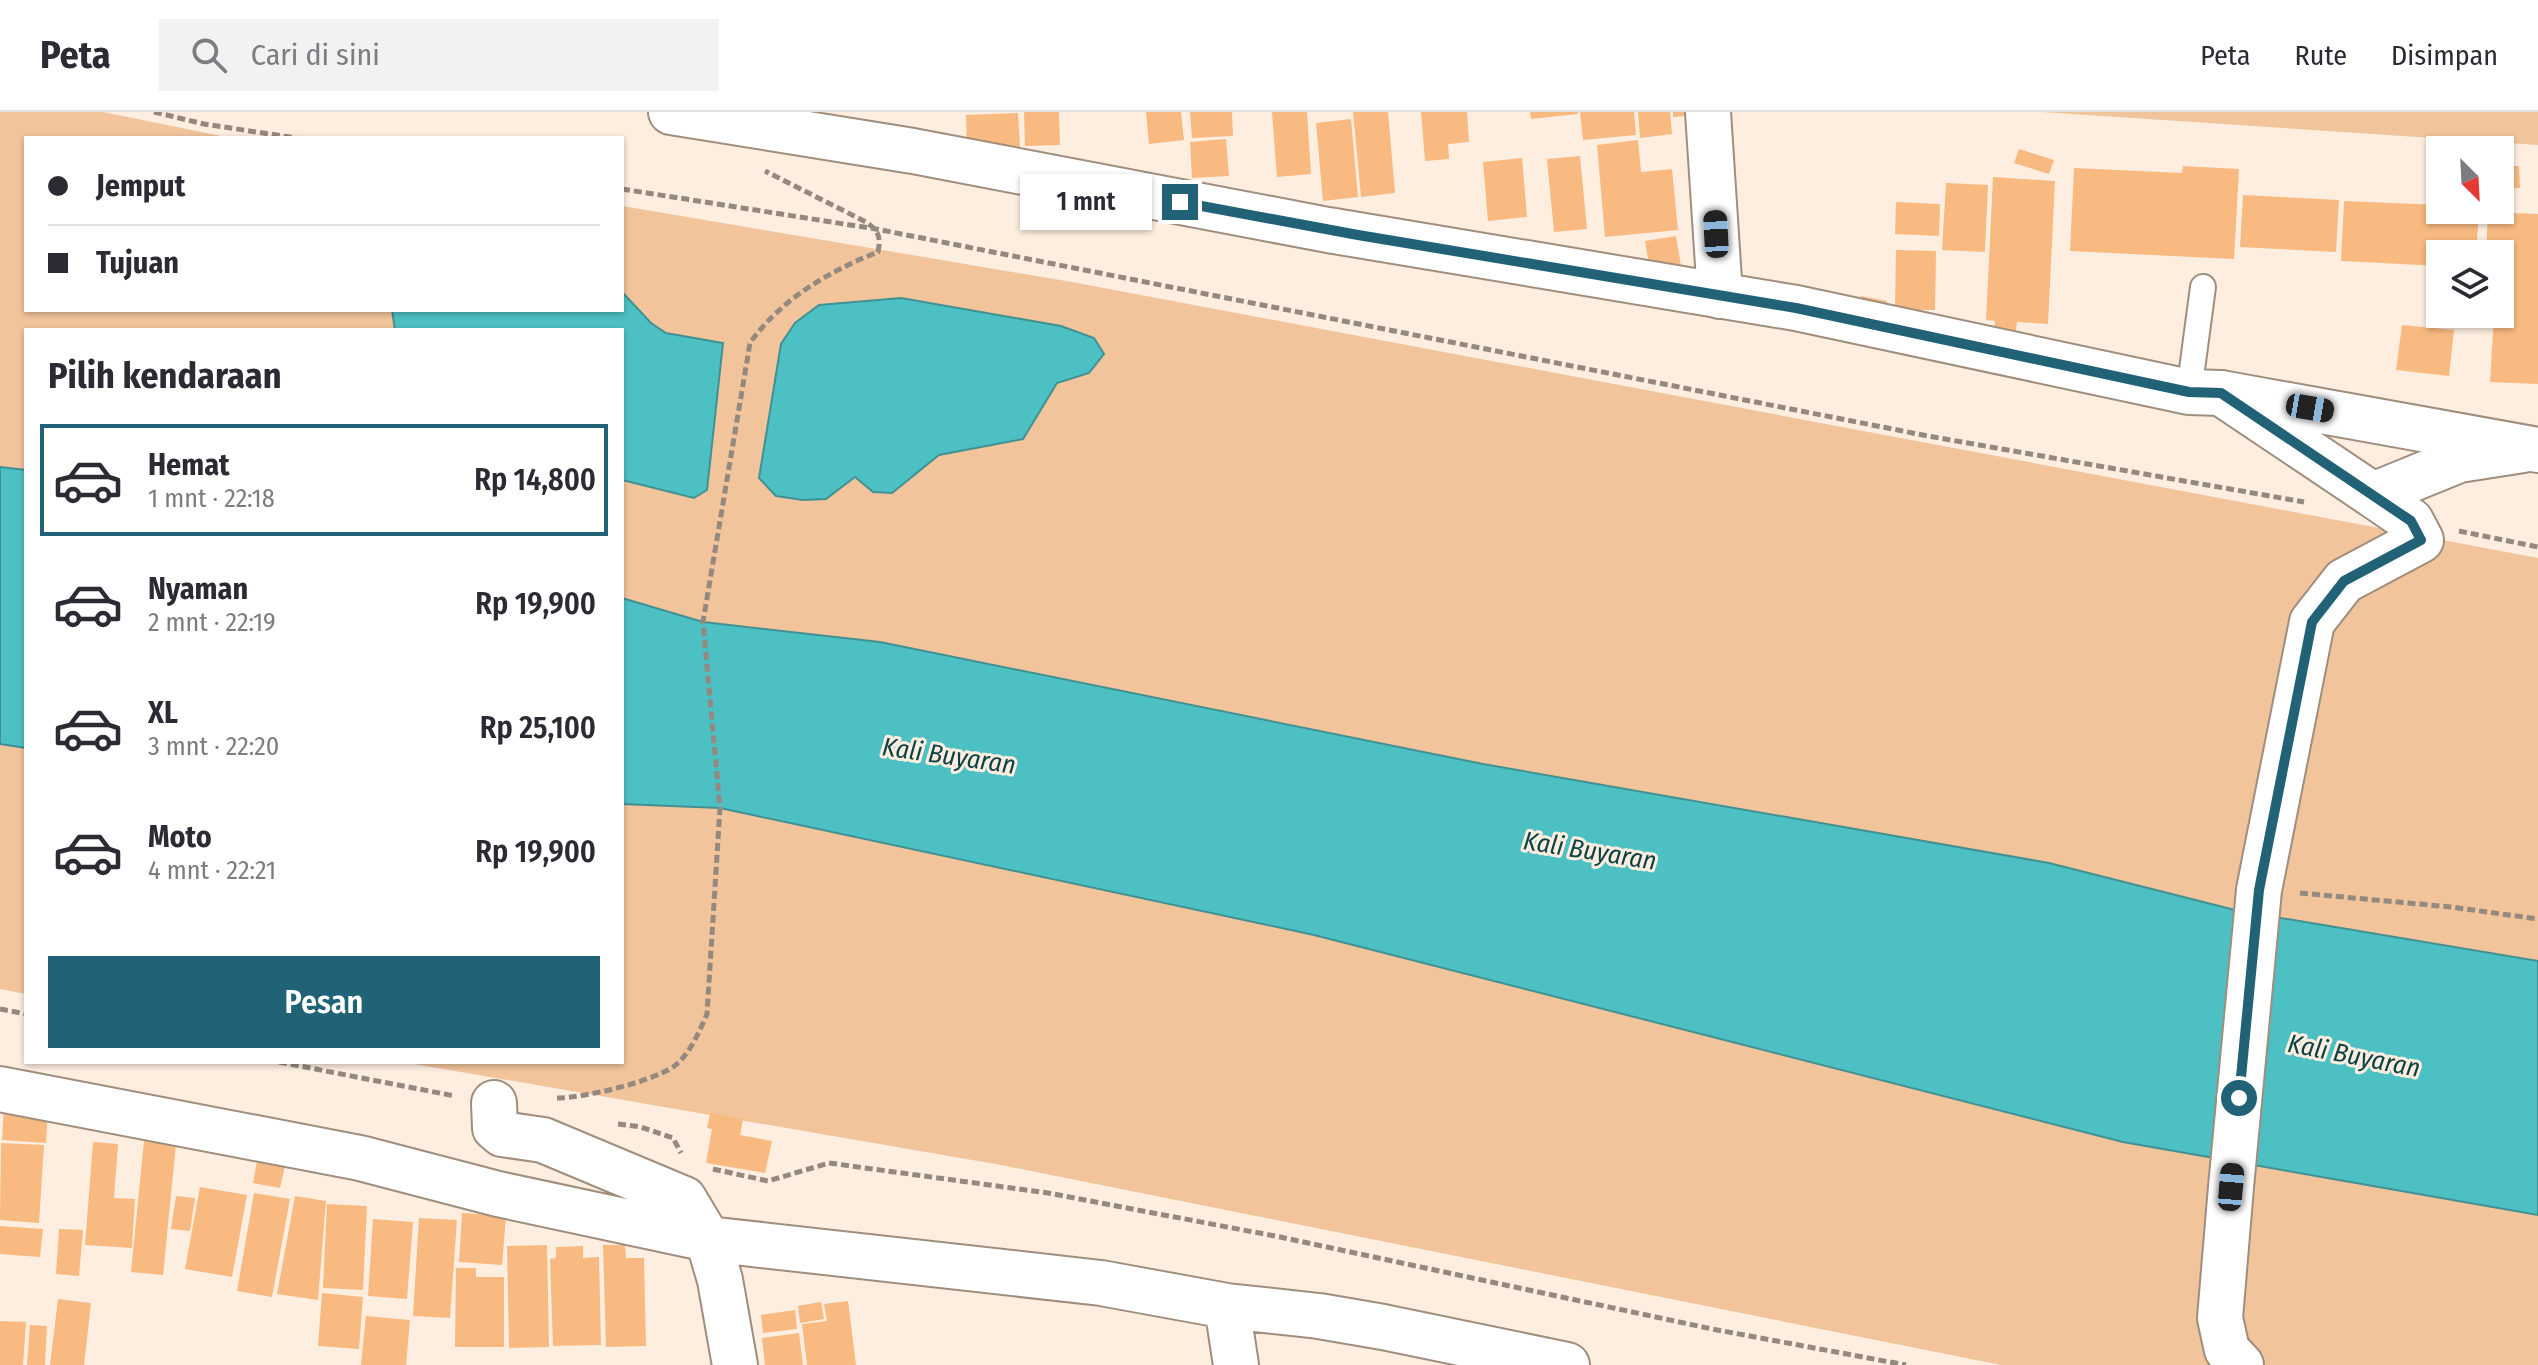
<!DOCTYPE html>
<html lang="id">
<head>
<meta charset="utf-8">
<style>
  :root { --surface:#fff; --page:#f2f2f3; --text:#2b2b33; --muted:#7c7c81; --line:#e1e1e2; --accent:#216277 }
  body { margin:0; font-family:"Fira Sans Condensed",sans-serif; background:var(--page); color:var(--text); height:100vh; display:flex; flex-direction:column; font-size:30px; white-space:nowrap }
  * { box-sizing:border-box; margin:0 }
  p { font-size:26px; color:var(--muted) }
  .icon { flex:none; width:44px; height:44px; fill:none; stroke:currentColor; stroke-width:2; stroke-linecap:round; stroke-linejoin:round }
  .map { position:relative; flex:1; overflow:hidden }
  .drawer { position:absolute; left:24px; top:216px; width:600px; height:736px; display:flex; flex-direction:column; background:var(--surface); border-radius:0px; box-shadow:0 2px 6px #0004 }
  .drawer>* { flex:none }
  .hud { position:absolute; left:24px; top:24px; width:600px; height:176px; border-radius:0px; box-shadow:0 2px 6px #0004; display:grid; align-content:center; height:176px; padding:0 24px; background:var(--surface) }
  .needle { width:52px; rotate:156deg }
  .fabs { position:absolute; left:2426px; top:24px; display:grid; gap:16px }
  .fabs a { display:grid; place-items:center; width:88px; height:88px; border-radius:0px; background:var(--surface); box-shadow:0 2px 6px #0004; font-size:40px }
  .end { position:absolute; width:36px; height:36px; margin:-18px; border:10px solid #216277; background:#fff; box-shadow:0 0 0 4px #fff }
  .from { border-radius:50% }
  .bubble { position:absolute; height:56px; border-radius:0px; background:var(--surface); box-shadow:0 2px 6px #0004; font-size:26px; font-weight:600; line-height:56px; text-align:center }
  .car { position:absolute; width:24px; height:48px; margin:-24px -12px; border-radius:10px; box-shadow:0 0 6px 2px #0007; background:linear-gradient(#222 24%,#8ab4d8 0 40%,#222 0 76%,#8ab4d8 0 86%,#222 0) }
  .hud b { display:flex; align-items:center; gap:28px; height:76px; font-size:30px }
  .hud b+b { border-top:2px solid var(--line) }
  .hud i { width:20px; height:20px; background:var(--text) }
  ul { padding:0; list-style:none }
  li { display:flex; align-items:center; gap:24px; height:112px; margin:0 16px 12px; padding:0 8px; border:4px solid transparent; border-radius:0px }
  li div { flex:1 }
  li b { display:block; font-size:30px }
  li em { font-style:normal; font-weight:600 }
  li.selected { border-color:var(--accent) }
  li>.icon { width:72px; height:72px; stroke-width:1.5 }
  h2 { padding:0 24px; font-size:36px; line-height:96px }
  .cta { display:flex; gap:16px; margin-top:auto; padding:16px 24px }
  .cta a { flex:1; height:92px; border-radius:0px; background:var(--accent); color:#fff; font-size:32px; font-weight:600; line-height:92px; text-align:center }
  header { display:flex; align-items:center; gap:48px; box-sizing:border-box; height:112px; padding:0 40px; background:var(--surface); border-bottom:2px solid var(--line) }
  header strong { font-size:38px }
  nav { display:flex; gap:44px; margin-inline-start:auto; font-size:28px }
  .search { width:560px; height:72px; background:var(--page); display:flex; align-items:center; gap:20px; box-sizing:border-box; padding:0 28px; border-radius:0px; color:var(--muted); font-size:30px }
  .map>svg:first-child { display:block }
  .green { fill:#f1c49c; fill-rule:evenodd }
  .water { fill:#4dc0c4; stroke:#429192; stroke-width:2 }
  .building { fill:#f8ba81 }
  .lines { fill:none; stroke-linecap:round; stroke-linejoin:round }
  .lane-casing { stroke:#9f8e7e; stroke-width:28 }
  .street-casing { stroke:#9f8e7e; stroke-width:48 }
  .secondary-casing { stroke:#9f8e7e; stroke-width:48 }
  .path { stroke:#94897f; stroke-width:5; stroke-dasharray:8 4; stroke-linecap:butt }
  .lane { stroke:#fff; stroke-width:24 }
  .street { stroke:#fff; stroke-width:44 }
  .secondary { stroke:#fff; stroke-width:44 }
  .route { stroke:#216277; stroke-width:10 }
  .labels { text-anchor:middle; dominant-baseline:central; stroke-width:6; stroke-linejoin:round; paint-order:stroke }
  .water-label { font-size:26px; font-style:italic; fill:#0c4243; stroke:#fdeee0 }
</style>
</head>
<body>
<header>
<strong>Peta</strong>
<div class="search"><svg class="icon" aria-label="search" viewBox="0 0 24 24"><circle cx="10" cy="10" r="6"/><path d="M15 15l6 6"/></svg>Cari di sini</div>
<nav><a>Peta</a><a>Rute</a><a>Disimpan</a></nav>
</header>
<div class="map">
<svg width="2538" height="1253" viewBox="0 0 2538 1253">
  <rect width="100%" height="100%" fill="#fdeee0"/>
  <path class="green" d="M0,0H103L231,26H26V198H392L395,218H26V358L0,355Z
    M2042,0H2538V33Z
    M622,94L1072,170L2538,446V849L2239,799L2049,751L1483,652L880,530L703,510L622,486V368L654,374L686,385L723,232L666,221L651,211L622,180ZM1104,242L1089,261L1057,271L1023,327L939,343L892,381L873,380L855,365Z
    M0,632L26,636V882L0,877Z
    M622,692L720,696L1314,823L2123,1030L2538,1103V1253H2001L1001,1053L403,950H622Z"/>
  <path class="water" d="M622,180L651,211L666,221L723,231L707,378L694,386L622,368V218H395L392,198H622Z
    M901,186L1061,214L1094,226L1104,242L1089,261L1057,271L1023,327L939,343L892,381L873,380L855,365L826,387L803,388L776,384L759,366L781,232L795,211L819,193Z
    M0,355L26,358V636L0,632Z
    M622,486L703,510L880,530L1483,652L2049,751L2239,799L2538,849V1103L2123,1030L1314,823L720,696L622,692Z"/>
  <path class="building" d="M1024,0H1059L1060,33L1025,34Z
    M1146,0H1181L1184,28L1149,32Z
    M1190,0H1232L1233,24L1192,26Z
    M1272,0H1307L1311,62L1277,65Z
    M1353,0H1388L1395,81L1361,85Z
    M1421,0H1467L1469,30L1448,32L1449,47L1425,49Z
    M1530,0H1578V2L1531,7Z
    M1580,0H1634L1636,23L1583,28Z
    M1638,0H1670L1672,22L1640,26Z
    M1673,0H1698V3L1673,5Z
    M1018,1L1020,35L967,37L966,3Z
    M1351,7L1358,85L1323,89L1316,11Z
    M1226,27L1229,64L1192,66L1190,30Z
    M1638,28L1641,60L1672,57L1678,118L1605,125L1597,33Z
    M2019,37L2054,48L2049,62L2014,51Z
    M1580,44L1587,117L1554,120L1547,47Z
    M1522,46L1527,105L1488,109L1483,50Z
    M2183,54L2239,57L2234,147L2070,139L2074,56L2182,61Z
    M2500,54H2519L2520,76L2500,77Z
    M1993,65L2055,69L2048,212L2017,210L2015,228H1994L1995,209L1986,208Z
    M1946,71L1988,73L1985,140L1942,138Z
    M2243,83L2339,88L2336,140L2240,135Z
    M2344,89L2440,93V98H2479L2476,142H2440V154L2341,149Z
    M1896,90L1940,92L1939,124L1895,122Z
    M2488,100L2538,102V272L2490,270L2494,202H2500V142H2486Z
    M1676,124L1681,154L1650,159L1645,129Z
    M1896,138L1936,139L1935,198H1895Z
    M1861,184L1887,189L1884,208L1858,203Z
    M2402,213L2454,218L2449,264L2396,258Z
    M4,994L48,997L46,1031L2,1028Z
    M710,1001L743,1007L740,1023L772,1029L765,1061L706,1051L712,1017L707,1016Z
    M144,1029L176,1032L163,1163L131,1160Z
    M93,1030L118,1032L114,1086L135,1087L132,1136L85,1133Z
    M1,1031L44,1033L39,1111L0,1108Z
    M258,1044L286,1049L280,1076L253,1071Z
    M200,1075L247,1083L232,1165L185,1157Z
    M254,1081L290,1087L272,1185L237,1179Z
    M176,1084L195,1086L190,1119L171,1117Z
    M295,1084L326,1089L318,1188L277,1182Z
    M327,1092L367,1094L363,1178L323,1176Z
    M462,1101L506,1104L502,1153L459,1150Z
    M419,1106L457,1108L450,1206L413,1204Z
    M373,1107L413,1110L407,1187L368,1184Z
    M0,1114L43,1117L40,1145L0,1142Z
    M59,1117L83,1118L79,1164L56,1162Z
    M547,1133L549,1235L509,1236L507,1134Z
    M603,1133H625L626,1146H644L646,1234L606,1235Z
    M583,1134V1146L599,1145L601,1233L553,1234L550,1147L556,1146V1135Z
    M456,1156H476V1165H504V1235H455Z
    M322,1181L363,1185L359,1237L318,1234Z
    M58,1187L91,1191L84,1253H50Z
    M848,1189L856,1253H807L802,1212L827,1209L824,1192Z
    M821,1190L824,1207L800,1211L798,1194Z
    M795,1198L797,1217L763,1221L761,1203Z
    M366,1204L410,1208L406,1253H361Z
    M0,1209L26,1210L23,1253H0Z
    M30,1213L47,1214L45,1253H27Z
    M799,1221L803,1253H765L762,1226Z"/>
  <g class="lines">
    <defs>
      <path id="lane" d="M2189,280L2203,175"/>
      <path id="street" d="M1708,0L1720,184
        M2221,281L2373,383
        M0,977L360,1046L498,1082L708,1127L1101,1171L1227,1194L1319,1204L1383,1215L1567,1253
        M494,991L495,1016L502,1022L543,1028L684,1087L708,1127L720,1168L735,1253
        M1227,1194L1236,1253
        M2241,1253L2227,1238L2220,1206L2231,1075L2259,778L2312,510L2344,469L2421,428L2411,409L2373,383L2459,348L2523,338"/>
      <path id="secondary" d="M671,0L913,39L1328,118L1796,196L2189,280L2221,281L2538,338"/>
    </defs>
    <use href="#lane" class="lane-casing"/>
    <use href="#street" class="street-casing"/>
    <use href="#secondary" class="secondary-casing"/>
    <path class="path" d="M154,0L204,12L296,26
      M622,77L876,117L1928,324L2304,390
      M2459,419L2538,435
      M2300,781L2451,795L2538,807
      M0,897L26,902
      M279,950L455,984
      M557,986C584,986 650,970 673,955C689,944 699,920 707,902L720,696L703,510L750,231C780,188 829,159 878,140C881,125 879,119 866,110L765,59
      M618,1012L641,1015L673,1026L681,1041
      M713,1057L768,1069L829,1051L1048,1081L1280,1125L1712,1217L1906,1253"/>
    <use href="#lane" class="lane"/>
    <use href="#street" class="street"/>
    <use href="#secondary" class="secondary"/>
  </g>
  <g class="lines">
    <path class="route" d="M1180,90L1358,123L1796,196L2189,280L2221,281L2411,409L2421,428L2344,469L2312,510L2259,778L2239,986"/>
  </g>
  <g class="labels">
    <g class="water-label">
      <text transform="translate(949 644) rotate(8)">Kali Buyaran</text>
      <text transform="translate(1590 739) rotate(9)">Kali Buyaran</text>
      <text transform="translate(2354 944) rotate(11)">Kali Buyaran</text>
    </g>
  </g>
</svg>
<div class="fabs">
<a><svg class="needle" viewBox="-14 -14 28 28"><path d="M0-13l5 13h-10z" fill="#e53935"/><path d="M0 13l5-13h-10z" fill="#7c7c81"/></svg></a>
<a><svg class="icon" aria-label="layers" viewBox="0 0 24 24"><path d="M12 4l9 5-9 5-9-5zM3 14l9 5 9-5"/></svg></a>
</div>
<i class="end from" style="left:2239px;top:986px"></i>
<i class="end" style="left:1180px;top:90px"></i>
<div class="bubble" style="left:1020px;top:62px;width:132px">1 mnt</div>
<i class="car" style="left:1716px;top:122px;rotate:357deg"></i>
<i class="car" style="left:2310px;top:296px;rotate:100deg"></i>
<i class="car" style="left:2231px;top:1075px;rotate:5deg"></i>
<div class="hud">
<b><i class="from"></i>Jemput</b>
<b><i></i>Tujuan</b>
</div>
<section class="drawer">
<h2>Pilih kendaraan</h2>
<ul>
<li class="selected"><svg class="icon" aria-label="car" viewBox="0 0 24 24"><path d="M5 17H2v-5l4-1 3-4h7l3 4 3 1v5h-3M9 17h6M6 11h13"/><circle cx="7" cy="17" r="2"/><circle cx="17" cy="17" r="2"/></svg><div><b>Hemat</b><p>1 mnt · 22:18</p></div><em>Rp 14,800</em></li>
<li><svg class="icon" aria-label="car" viewBox="0 0 24 24"><path d="M5 17H2v-5l4-1 3-4h7l3 4 3 1v5h-3M9 17h6M6 11h13"/><circle cx="7" cy="17" r="2"/><circle cx="17" cy="17" r="2"/></svg><div><b>Nyaman</b><p>2 mnt · 22:19</p></div><em>Rp 19,900</em></li>
<li><svg class="icon" aria-label="car" viewBox="0 0 24 24"><path d="M5 17H2v-5l4-1 3-4h7l3 4 3 1v5h-3M9 17h6M6 11h13"/><circle cx="7" cy="17" r="2"/><circle cx="17" cy="17" r="2"/></svg><div><b>XL</b><p>3 mnt · 22:20</p></div><em>Rp 25,100</em></li>
<li><svg class="icon" aria-label="car" viewBox="0 0 24 24"><path d="M5 17H2v-5l4-1 3-4h7l3 4 3 1v5h-3M9 17h6M6 11h13"/><circle cx="7" cy="17" r="2"/><circle cx="17" cy="17" r="2"/></svg><div><b>Moto</b><p>4 mnt · 22:21</p></div><em>Rp 19,900</em></li>
</ul>
<div class="cta"><a>Pesan</a></div>
</section>
</div>
</body>
</html>
